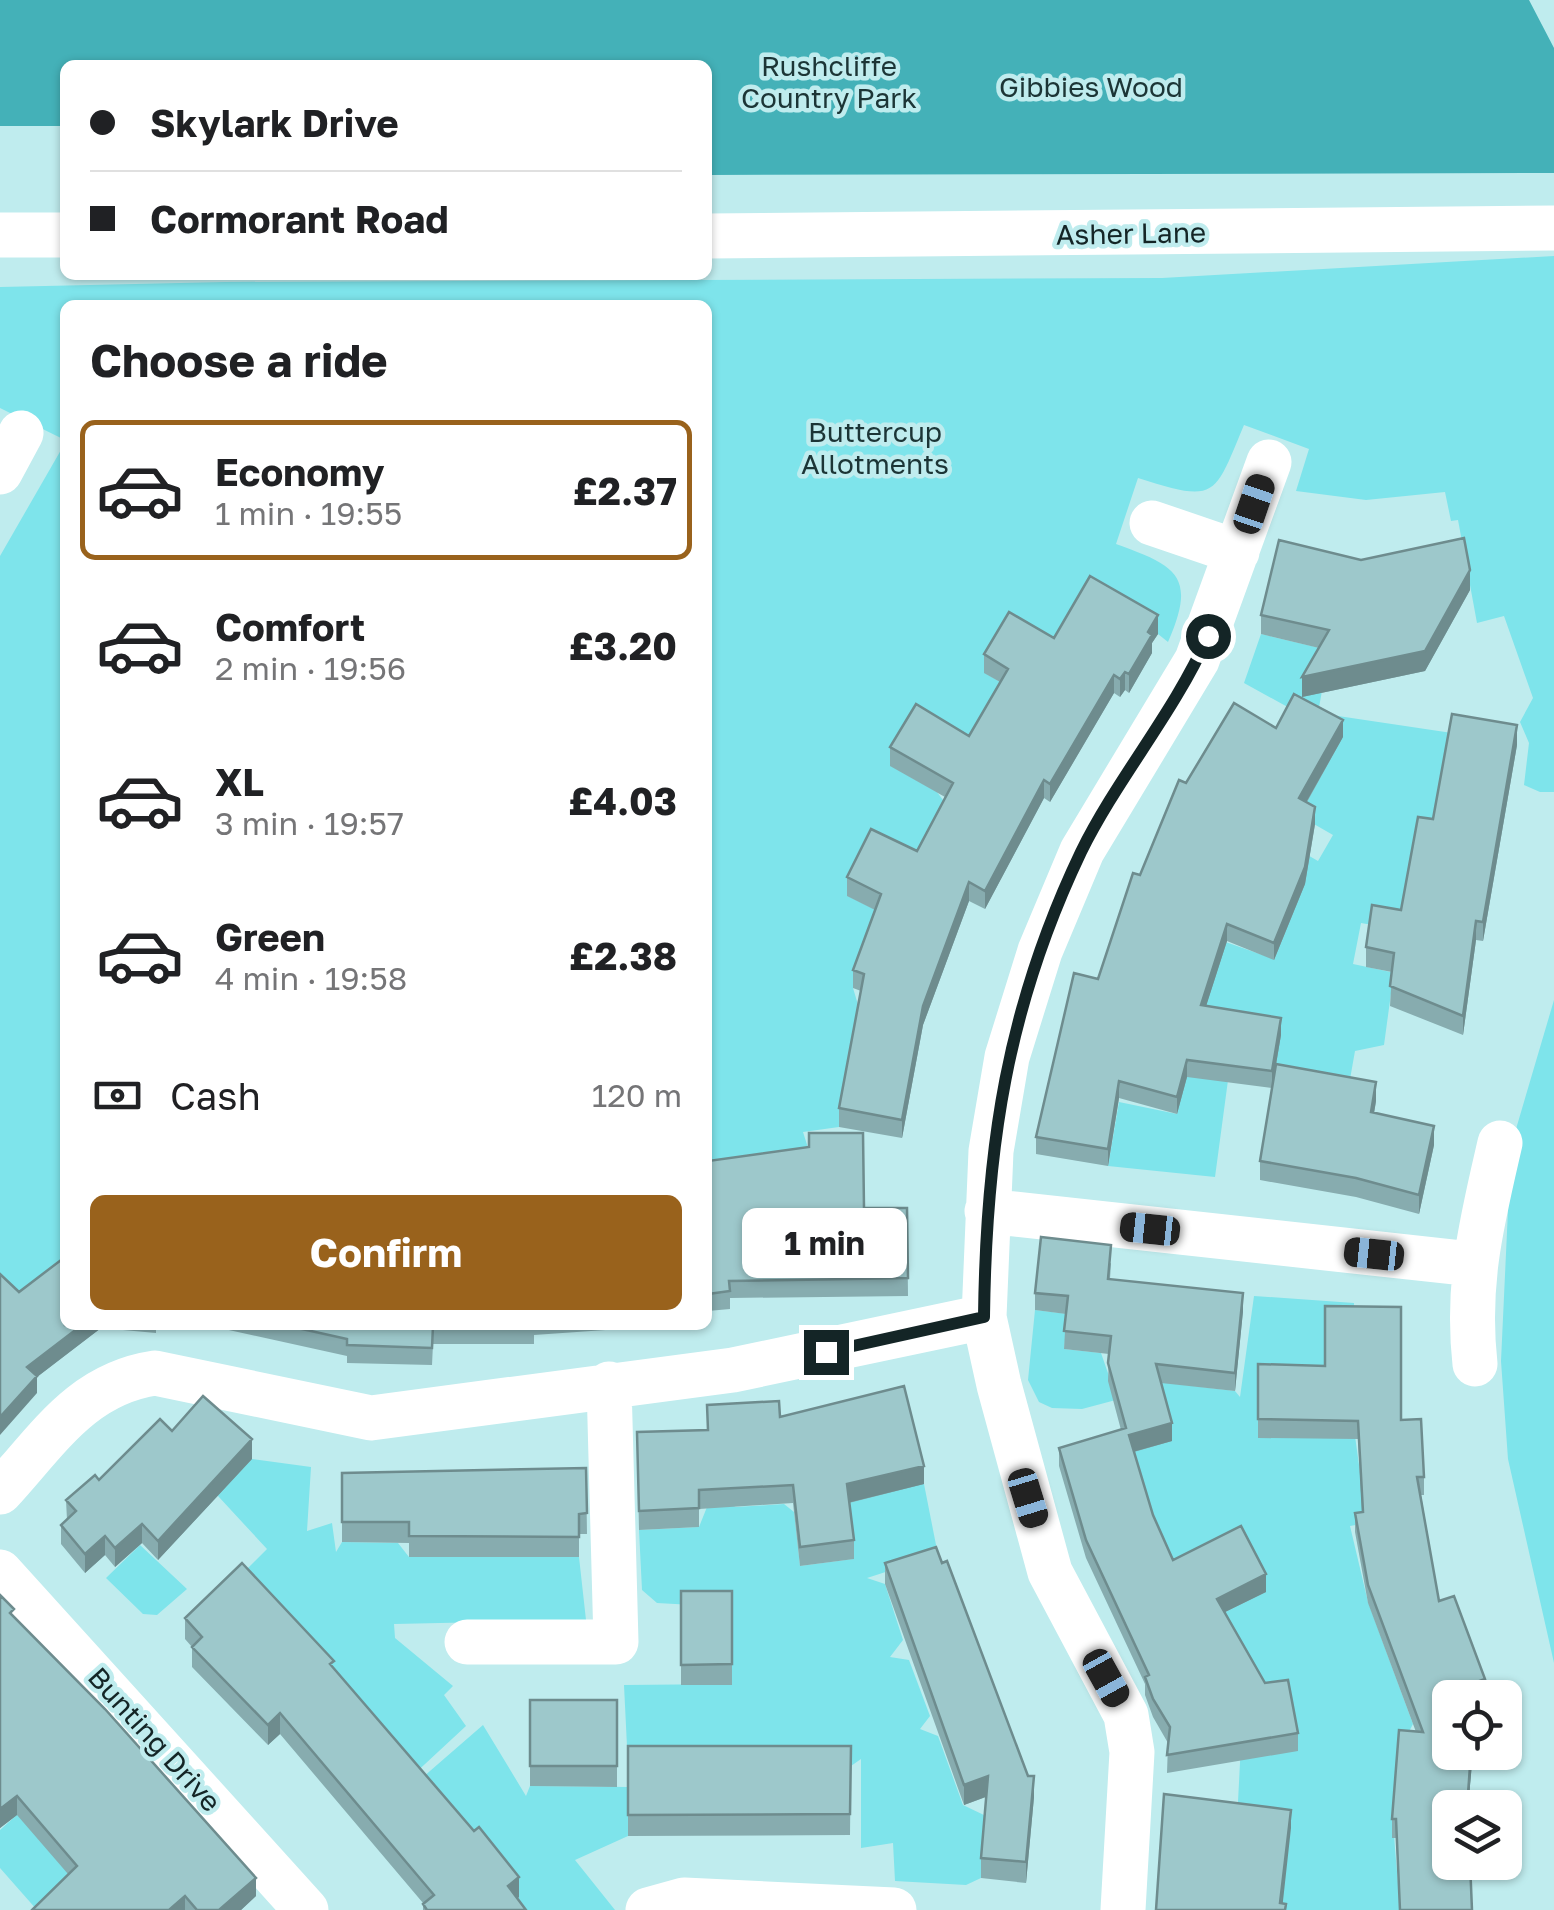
<!DOCTYPE html>
<html lang="en">
<head>
<meta charset="utf-8">
<style>
  :root { --surface:#fff; --page:#f2f2f2; --text:#202124; --muted:#757577; --line:#e0e0e0; --accent:#99621c }
  body { margin:0; font-family:"Golos Text",sans-serif; background:var(--page); color:var(--text); height:100vh; display:flex; flex-direction:column; font-size:38px; white-space:nowrap }
  * { box-sizing:border-box; margin:0 }
  p { font-size:32px; color:var(--muted) }
  .icon { flex:none; width:55px; height:55px; fill:none; stroke:currentColor; stroke-width:2; stroke-linecap:round; stroke-linejoin:round }
  .map { position:relative; flex:1; overflow:hidden }
  .panel { position:absolute; left:60px; top:300px; width:652px; height:1030px; display:flex; flex-direction:column; background:var(--surface); border-radius:15px; box-shadow:0 2px 8px #0004 }
  .panel>* { flex:none }
  .banner { position:absolute; left:60px; top:60px; width:652px; height:220px; border-radius:15px; box-shadow:0 2px 8px #0004; display:grid; align-content:center; height:220px; padding:0 30px; background:var(--surface) }
  .controls { position:absolute; left:1432px; top:1680px; display:grid; gap:20px }
  .controls a { display:grid; place-items:center; width:90px; height:90px; border-radius:15px; background:var(--surface); box-shadow:0 2px 8px #0004; font-size:50px }
  .end { position:absolute; width:45px; height:45px; margin:-22px; border:12px solid #142526; background:#fff; box-shadow:0 0 0 5px #fff }
  .from { border-radius:50% }
  .bubble { position:absolute; height:70px; border-radius:15px; background:var(--surface); box-shadow:0 2px 8px #0004; font-size:32px; font-weight:700; line-height:70px; text-align:center }
  .car { position:absolute; width:30px; height:60px; margin:-30px -15px; border-radius:12px; box-shadow:0 0 8px 2px #0007; background:linear-gradient(#222 24%,#8ab4d8 0 40%,#222 0 76%,#8ab4d8 0 86%,#222 0) }
  .banner b { display:flex; align-items:center; gap:35px; height:95px; font-size:38px }
  .banner b+b { border-top:2px solid var(--line) }
  .banner i { width:25px; height:25px; background:var(--text) }
  ul { padding:0; list-style:none }
  li { display:flex; align-items:center; gap:30px; height:140px; margin:0 20px 15px; padding:0 10px; border:5px solid transparent; border-radius:15px }
  li div { flex:1 }
  li b { display:block; font-size:38px }
  li em { font-style:normal; font-weight:700 }
  li.active { border-color:var(--accent) }
  li>.icon { width:90px; height:90px; stroke-width:1.5 }
  h2 { padding:0 30px; font-size:45px; line-height:120px }
  .pay { display:flex; align-items:center; gap:25px; height:110px; padding:0 30px; font-size:38px }
  .pay p { margin-inline-start:auto }
  .button { display:flex; gap:20px; margin-top:auto; padding:20px 30px }
  .button a { flex:1; height:115px; border-radius:15px; background:var(--accent); color:#fff; font-size:40px; font-weight:700; line-height:115px; text-align:center }
  .map>svg:first-child { display:block }
  .green { fill:#7ee4eb }
  .forest { fill:#44b1b8 }
  .lines { fill:none; stroke-linecap:round; stroke-linejoin:round }
  .minor { stroke:#fff; stroke-width:45 }
  .wall { fill:#87acaf }
  .shaded-wall { fill:#6e8c8e }
  .building { fill:#9dc8cb; stroke:#6e8c8e; stroke-width:2.5 }
  .route { stroke:#142526; stroke-width:12 }
  .labels { text-anchor:middle; dominant-baseline:central; stroke-width:9; stroke-linejoin:round; paint-order:stroke }
  .park-label { font-size:28px; fill:#1c3536; stroke:#bfecee }
  .street-label { font-size:28px; fill:#142526; stroke:#bfecee }
</style>
</head>
<body>
<div class="map">
<svg width="1554" height="1910" viewBox="0 0 1554 1910">
  <rect width="100%" height="100%" fill="#bfecee"/>
  <path class="green" d="M1554,256V792H1540L1524,785L1529,743L1520,722L1533,698L1504,616L1477,623L1458,520L1451,521L1445,492L1366,500L1296,491L1309,449L1244,425C1214,496 1218,504 1138,478L1116,544C1177,566 1197,576 1168,642L1158,634L985,673L1029,699L969,754L891,766L937,792L949,808L923,858L848,896L888,916L853,988L862,1018L839,1127L803,1132L809,1151L708,1248V305H65V440L0,408V287L225,282L1162,278Z
    M65,443V1274L22,1307L0,1291V556Z
    M1261,634L1324,649L1327,663L1318,713L1452,733L1440,797L1401,930L1361,923L1353,964L1400,974L1392,986L1384,1045L1355,1051L1344,1113L1277,1083L1272,1089L1280,1035L1235,1028L1215,1177L1108,1166L1119,1102L1177,1114L1217,939L1274,959L1294,910L1271,834L1318,861L1333,835L1286,808L1342,737L1244,683Z
    M1554,1000V1663L1508,1459L1501,1361L1511,1146Z
    M1254,1296L1354,1303L1355,1436L1367,1523L1350,1526L1368,1602L1413,1724C1381,1780 1397,1849 1400,1910H1220L1237,1821L1243,1705L1223,1613L1265,1592L1170,1572L1110,1487L1157,1389L1082,1409L1052,1408L1039,1402L1028,1380L1035,1310L1068,1314L1064,1349L1101,1353L1109,1376L1235,1391L1240,1397Z
    M252,1459L311,1467L307,1531L332,1523L336,1552L342,1542L398,1543L409,1557H579L586,1620L394,1624L395,1638L453,1686L444,1695L466,1726L411,1777L237,1579L267,1549L206,1483L225,1487Z
    M847,1475L924,1484L938,1555L867,1578L885,1584L903,1640L890,1657L909,1660L930,1716L920,1729L938,1736L963,1805L986,1816L981,1878L966,1885L895,1881L893,1843L861,1848V1759L851,1766L628,1767L624,1685L732,1684L693,1605L657,1603L642,1590L639,1530L699,1527L711,1497L736,1507L784,1504L794,1512L800,1566L853,1559Z
    M140,1545L187,1589L157,1615L143,1614L106,1578Z
    M483,1725L526,1796L530,1786L628,1787V1836L575,1860L615,1910H517L519,1897L415,1784Z
    M29,1804L76,1883L37,1910L0,1868V1830Z"/>
  <path class="forest" d="M0,0H1529L1554,48V173L708,175V65H65V126H0Z"/>
  <g class="lines">
    <path class="minor" d="M0,235H65
      M708,236L1554,228
      M0,472L21,433
      M1152,523L1237,552
      M987,1211L1472,1264
      M1475,1364C1466,1283 1482,1221 1500,1143
      M0,1492C48,1440 81,1384 155,1373L371,1418L733,1370L984,1317
      M0,1572L306,1910
      M467,1642H616L609,1384
      M648,1910L684,1900L894,1910
      M1123,1910L1132,1752L1126,1715L1050,1572L999,1385L984,1317L991,1151L1007,1057L1040,951L1082,851L1197,660L1269,462"/>
  </g>
  <path class="wall" d="M1470,590L1425,671L1302,697L1319,648L1261,634V615Z
    M1158,634L1152,643V653L1129,693L1125,690L1120,697L1114,693L1050,802L1044,798L985,909L969,901L923,1025L902,1138L839,1127V1108L861,991L853,988V970L875,910L847,896V877L917,851L945,797L890,766V747L969,736L1000,682L984,673V654L1054,638Z
    M1343,737L1307,802L1315,824L1305,884L1274,960L1227,941L1206,1006L1281,1035L1272,1088L1187,1077L1177,1114L1119,1098L1108,1166L1036,1154V1137L1140,875L1186,783Z
    M1517,745L1483,941L1476,940L1463,1035L1390,1006L1392,972L1366,967V947L1401,910L1433,819Z
    M1376,1101L1374,1113L1434,1145L1419,1214L1356,1197L1260,1180V1161Z
    M708,1161L864,1208H907L908,1296L730,1298V1309L708,1311Z
    M1111,1263L1110,1279L1243,1311L1235,1391L1161,1383L1172,1441L1134,1452L1153,1515L1173,1560L1266,1592L1225,1612L1265,1683L1298,1733V1751L1167,1773L1168,1743L1153,1717L1145,1695V1684L1086,1558L1059,1466V1448L1121,1430L1108,1381L1109,1354L1064,1349L1066,1314L1035,1310V1293Z
    M19,1292L65,1325H156V1333L101,1328L37,1377V1393Z
    M206,1325H634V1328L534,1335V1344H433L432,1365L347,1363V1356Z
    M1258,1364L1401,1420L1424,1477V1495H1421L1439,1601L1485,1697L1450,1698V1752H1473L1468,1808H1450L1472,1910H1400L1396,1838H1392V1819L1416,1732L1368,1603L1355,1532V1513L1362,1512L1358,1439L1258,1438Z
    M707,1405L780,1417L924,1484L849,1503L854,1540V1559L800,1566L793,1503L699,1509V1527L639,1530L637,1432L707,1430Z
    M172,1431L252,1459L158,1560L142,1543L115,1567L105,1555L85,1573L61,1544V1525L67,1520L66,1500L99,1480Z
    M586,1468L587,1534H579V1557H409V1543L342,1542V1473Z
    M885,1563L1028,1776L1034,1797L1026,1883L981,1878V1858L986,1797L964,1805L885,1584Z
    M681,1591H732V1685H681Z
    M0,1595L14,1618L256,1896L241,1910H32L68,1874L17,1815L0,1828Z
    M185,1618L334,1668L519,1897L517,1899L526,1910H423V1903L280,1734L268,1745L192,1667V1647L185,1639Z
    M530,1700H617V1787L530,1786Z
    M628,1746H851L850,1835L628,1836Z"/>
  <path class="shaded-wall" d="M1470,570V590L1425,671L1302,697V677Z
    M1158,615V634L1152,643V653L1129,693V674L1148,632Z
    M1125,672V690L1120,697V679Z
    M1114,675V693L1050,802V784Z
    M1343,720V737L1299,815V798Z
    M1517,725V745L1483,941V922Z
    M1044,780V798L985,909V891Z
    M1315,807V824L1305,884L1274,960V943Z
    M969,882V901L923,1025L902,1138V1120L923,1006Z
    M1476,921V940L1463,1035V1016Z
    M1227,924V941L1201,1022V1005Z
    M1281,1018V1035L1272,1088V1071Z
    M1187,1060V1077L1177,1114V1097Z
    M1119,1081V1098L1108,1166V1149Z
    M1376,1082V1101L1371,1131V1112Z
    M1434,1126V1145L1419,1214V1195Z
    M1243,1293V1311L1235,1391V1373Z
    M82,1325H101V1328L37,1377V1393L0,1435V1417L27,1367Z
    M1172,1423V1441L1129,1453V1435Z
    M252,1439V1459L158,1560V1541Z
    M924,1466V1484L847,1503V1484Z
    M142,1524V1543L115,1567V1548Z
    M105,1536V1555L85,1573V1554Z
    M1266,1574V1592L1217,1616V1599Z
    M1485,1679V1697L1476,1698L1477,1682Z
    M280,1713V1734L268,1745V1725Z
    M1471,1752H1473L1468,1808H1467Z
    M988,1776V1796L964,1805V1785Z
    M1034,1776V1797L1026,1883V1862Z
    M17,1796V1815L0,1828V1809Z
    M1291,1810V1828L1282,1910H1280Z
    M519,1877V1897L508,1907V1886Z
    M256,1878V1896L241,1910H219Z
    M185,1896V1910H169Z"/>
  <path class="building" d="M1464,538L1470,570L1425,651L1302,677L1329,630L1261,615L1279,540L1361,560Z
    M1090,576L1158,615L1148,632L1152,635L1129,674L1125,672L1120,679L1114,675L1050,784L1044,780L985,891L969,882L923,1006L902,1120L839,1108L864,974L853,970L881,894L847,877L871,829L917,851L953,783L890,747L916,704L969,736L1008,669L984,654L1009,612L1054,638Z
    M1294,694L1343,720L1299,798L1315,807L1305,867L1274,943L1227,924L1201,1005L1281,1018L1272,1071L1187,1060L1177,1097L1119,1081L1108,1149L1036,1137L1074,973L1098,979L1133,873L1140,875L1179,780L1186,783L1234,703L1276,728Z
    M1452,714L1517,725L1483,922L1476,921L1463,1016L1390,986L1394,953L1366,947L1372,905L1401,910L1418,817L1433,819Z
    M1276,1064L1376,1082L1371,1112L1434,1126L1419,1195L1356,1178L1260,1161Z
    M809,1133H863L864,1208H907L908,1278L729,1281L730,1291L708,1294V1161L809,1147Z
    M1041,1237L1111,1245L1108,1279L1243,1293L1235,1373L1156,1364L1172,1423L1129,1435L1153,1515L1173,1560L1241,1526L1266,1574L1217,1599L1265,1683L1288,1680L1298,1733L1167,1755L1170,1727L1153,1699L1145,1677L1149,1675L1086,1540L1059,1448L1126,1428L1108,1363L1111,1336L1064,1331L1068,1296L1035,1293Z
    M65,1257V1325H82L27,1367L37,1376L0,1417V1274L19,1292Z
    M1325,1306L1401,1307V1420L1421,1419L1424,1477H1417L1439,1601L1454,1596L1485,1679L1477,1682L1476,1698H1450V1752H1471L1467,1808H1450V1862H1470L1472,1910H1400L1396,1819H1392L1399,1730L1423,1732L1368,1585L1355,1513L1363,1512L1358,1421L1258,1419V1364L1325,1366Z
    M284,1325H534V1326H433L432,1348L347,1345V1339Z
    M904,1386L924,1466L847,1484L854,1540L800,1547L793,1485L699,1490V1508L639,1511L637,1432L708,1430L707,1405L779,1401L780,1417Z
    M203,1396L252,1439L158,1541L142,1524L115,1548L105,1536L85,1554L61,1525L76,1511L66,1500L95,1475L99,1480L160,1419L172,1431Z
    M586,1468L587,1513L579,1514V1537L409,1536V1522H342V1473Z
    M936,1547L942,1563L947,1561L1028,1776H1034L1026,1862L981,1858L988,1776L964,1785L885,1563Z
    M242,1563L334,1661L330,1664L474,1831L479,1827L519,1877L508,1886L526,1910H427L423,1904L434,1895L280,1713L268,1725L192,1647L202,1637L185,1618Z
    M681,1591H732V1664L681,1665Z
    M0,1595L14,1609L10,1613L105,1709L256,1878L219,1910H197L185,1896L169,1910H32L77,1866L17,1796L0,1809Z
    M530,1700H617V1766H530Z
    M628,1746H851L850,1814L628,1815Z
    M1164,1794L1291,1810L1280,1903L1286,1904L1285,1910H1156Z"/>
  <g class="lines">
    <path class="route" d="M826,1352L984,1317C986,1148 1007,1007 1081,852C1118,777 1174,713 1208,636"/>
  </g>
  <g class="labels">
    <g class="park-label">
      <text x="829" y="65">Rushcliffe<tspan x="829" dy="32">Country Park</tspan></text>
      <text x="1091" y="86">Gibbies Wood</text>
      <text x="875" y="431">Buttercup<tspan x="875" dy="32">Allotments</tspan></text>
    </g>
    <g class="street-label">
      <text transform="translate(1131 233) rotate(-1)">Asher Lane</text>
      <text transform="translate(155 1739) rotate(48)">Bunting Drive</text>
    </g>
  </g>
</svg>
<div class="controls">
<a><svg class="icon" aria-label="locate" viewBox="0 0 24 24"><circle cx="12" cy="12" r="6"/><path d="M12 2v4M12 18v4M2 12h4M18 12h4"/></svg></a>
<a><svg class="icon" aria-label="layers" viewBox="0 0 24 24"><path d="M12 4l9 5-9 5-9-5zM3 14l9 5 9-5"/></svg></a>
</div>
<i class="end from" style="left:1208px;top:636px"></i>
<i class="end" style="left:826px;top:1352px"></i>
<div class="bubble" style="left:742px;top:1208px;width:165px">1 min</div>
<i class="car" style="left:1254px;top:504px;rotate:19deg"></i>
<i class="car" style="left:1150px;top:1229px;rotate:276deg"></i>
<i class="car" style="left:1374px;top:1254px;rotate:276deg"></i>
<i class="car" style="left:1028px;top:1498px;rotate:163deg"></i>
<i class="car" style="left:1106px;top:1678px;rotate:151deg"></i>
<div class="banner">
<b><i class="from"></i>Skylark Drive</b>
<b><i></i>Cormorant Road</b>
</div>
<section class="panel">
<h2>Choose a ride</h2>
<ul>
<li class="active"><svg class="icon" aria-label="car" viewBox="0 0 24 24"><path d="M5 17H2v-5l4-1 3-4h7l3 4 3 1v5h-3M9 17h6M6 11h13"/><circle cx="7" cy="17" r="2"/><circle cx="17" cy="17" r="2"/></svg><div><b>Economy</b><p>1 min · 19:55</p></div><em>£2.37</em></li>
<li><svg class="icon" aria-label="car" viewBox="0 0 24 24"><path d="M5 17H2v-5l4-1 3-4h7l3 4 3 1v5h-3M9 17h6M6 11h13"/><circle cx="7" cy="17" r="2"/><circle cx="17" cy="17" r="2"/></svg><div><b>Comfort</b><p>2 min · 19:56</p></div><em>£3.20</em></li>
<li><svg class="icon" aria-label="car" viewBox="0 0 24 24"><path d="M5 17H2v-5l4-1 3-4h7l3 4 3 1v5h-3M9 17h6M6 11h13"/><circle cx="7" cy="17" r="2"/><circle cx="17" cy="17" r="2"/></svg><div><b>XL</b><p>3 min · 19:57</p></div><em>£4.03</em></li>
<li><svg class="icon" aria-label="car" viewBox="0 0 24 24"><path d="M5 17H2v-5l4-1 3-4h7l3 4 3 1v5h-3M9 17h6M6 11h13"/><circle cx="7" cy="17" r="2"/><circle cx="17" cy="17" r="2"/></svg><div><b>Green</b><p>4 min · 19:58</p></div><em>£2.38</em></li>
</ul>
<div class="pay"><svg class="icon" aria-label="cash" viewBox="0 0 24 24"><path d="M3 7h18v10H3z"/><circle cx="12" cy="12" r="2"/></svg>Cash<p>120 m</p></div>
<div class="button"><a>Confirm</a></div>
</section>
</div>
</body>
</html>
